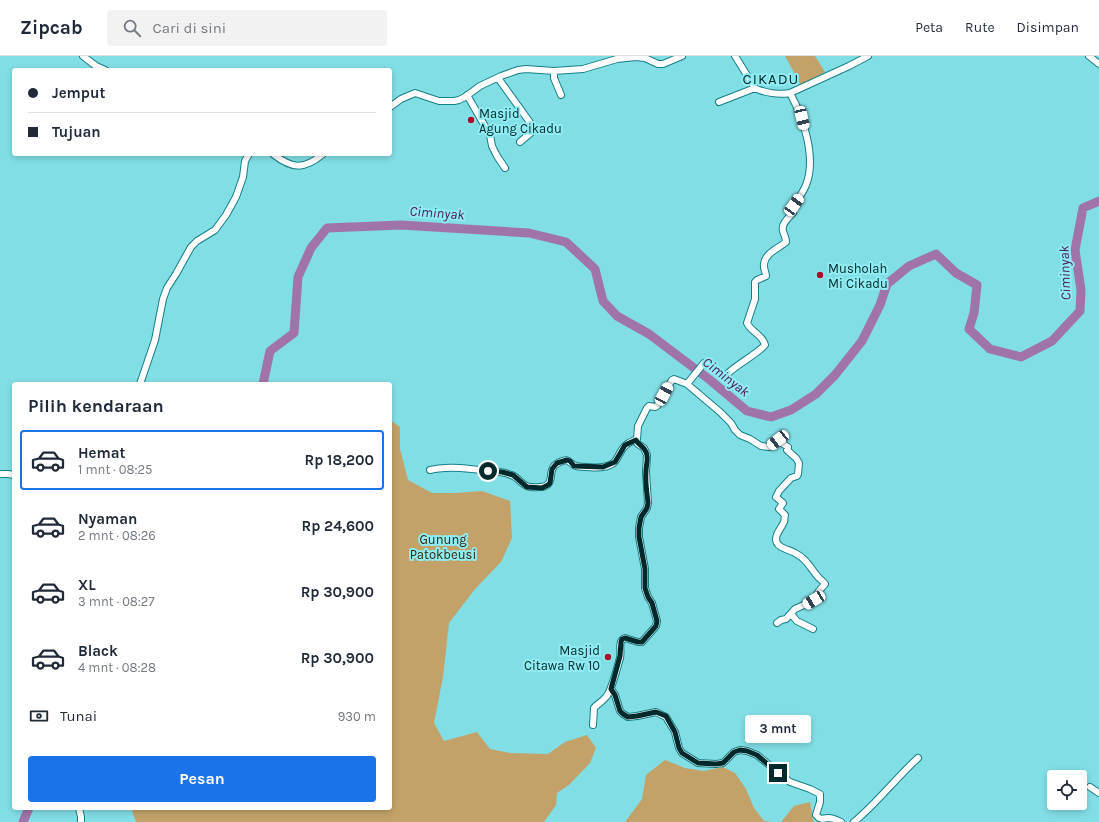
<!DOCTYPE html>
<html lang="id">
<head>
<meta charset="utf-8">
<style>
  :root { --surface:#fff; --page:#f2f2f3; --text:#1f2937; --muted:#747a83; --line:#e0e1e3; --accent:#1a73e8 }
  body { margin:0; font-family:Karla,sans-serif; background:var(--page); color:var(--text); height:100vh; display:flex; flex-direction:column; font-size:15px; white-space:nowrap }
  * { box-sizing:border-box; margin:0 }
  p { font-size:13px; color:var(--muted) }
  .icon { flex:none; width:22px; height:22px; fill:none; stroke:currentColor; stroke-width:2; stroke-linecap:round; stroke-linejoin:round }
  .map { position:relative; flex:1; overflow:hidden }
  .side { position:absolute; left:12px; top:326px; width:380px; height:428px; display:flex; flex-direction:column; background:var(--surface); border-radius:4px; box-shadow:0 2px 6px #0003 }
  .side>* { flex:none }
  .guide { position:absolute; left:12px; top:12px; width:380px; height:88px; border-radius:4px; box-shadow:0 2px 6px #0003; display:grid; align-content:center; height:88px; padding:0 16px; background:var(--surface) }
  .tools { position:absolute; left:1047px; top:714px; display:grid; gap:8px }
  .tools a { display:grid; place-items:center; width:40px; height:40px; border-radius:4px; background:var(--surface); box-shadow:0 2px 6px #0003; font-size:20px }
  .end { position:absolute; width:18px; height:18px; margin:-9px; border:5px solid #00292b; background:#fff; box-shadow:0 0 0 2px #fff }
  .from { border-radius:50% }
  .bubble { position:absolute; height:28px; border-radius:4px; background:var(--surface); box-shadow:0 2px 6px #0003; font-size:13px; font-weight:700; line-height:28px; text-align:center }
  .car { position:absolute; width:12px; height:24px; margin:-12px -6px; border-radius:5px; box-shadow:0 0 3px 1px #0007; background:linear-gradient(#fff 24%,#345 0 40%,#fff 0 76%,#345 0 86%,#fff 0) }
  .guide b { display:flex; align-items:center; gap:14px; height:38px; font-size:15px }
  .guide b+b { border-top:1px solid var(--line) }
  .guide i { width:10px; height:10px; background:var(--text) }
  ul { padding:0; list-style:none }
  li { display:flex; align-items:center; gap:12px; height:60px; margin:0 8px 6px; padding:0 8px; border:2px solid transparent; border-radius:4px }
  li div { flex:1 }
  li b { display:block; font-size:15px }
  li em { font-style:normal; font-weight:700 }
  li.selected { border-color:var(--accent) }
  li>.icon { width:36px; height:36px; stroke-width:1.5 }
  h2 { padding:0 16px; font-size:18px; line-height:48px }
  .pay { display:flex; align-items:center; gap:10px; height:44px; padding:0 16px; font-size:15px }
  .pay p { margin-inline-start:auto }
  .cta { display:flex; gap:8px; margin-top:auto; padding:8px 16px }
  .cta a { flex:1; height:46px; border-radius:4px; background:var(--accent); color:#fff; font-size:16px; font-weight:700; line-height:46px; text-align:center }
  header { display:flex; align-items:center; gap:24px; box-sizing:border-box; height:56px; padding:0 20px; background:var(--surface); border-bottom:1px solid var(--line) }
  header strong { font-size:19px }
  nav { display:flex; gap:22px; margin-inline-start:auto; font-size:14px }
  .search { width:280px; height:36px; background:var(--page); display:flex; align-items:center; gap:10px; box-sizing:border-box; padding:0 14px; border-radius:4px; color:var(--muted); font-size:15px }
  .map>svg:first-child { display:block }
  .green { fill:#c2a268 }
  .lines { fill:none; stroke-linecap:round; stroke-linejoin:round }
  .river { stroke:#a074a8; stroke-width:9 }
  .minor-casing { stroke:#147f86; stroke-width:8 }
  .minor { stroke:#fff; stroke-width:6 }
  .route { stroke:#00292b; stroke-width:5 }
  .poi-dot { fill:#a81029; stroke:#8fecf2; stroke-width:1.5 }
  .labels { text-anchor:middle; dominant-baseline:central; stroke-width:4; stroke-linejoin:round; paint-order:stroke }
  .poi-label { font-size:13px; fill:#00292b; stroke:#8fecf2; text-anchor:start }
  .park-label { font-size:13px; fill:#352609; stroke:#8fecf2 }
  .water-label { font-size:14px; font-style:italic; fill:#4f1759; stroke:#8fecf2 }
  .quarter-label { font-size:15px; letter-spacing:1px; fill:#00292b; stroke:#8fecf2 }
</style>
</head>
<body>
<header>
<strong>Zipcab</strong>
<div class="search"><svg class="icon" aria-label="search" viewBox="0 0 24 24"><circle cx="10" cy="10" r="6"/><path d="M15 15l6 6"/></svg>Cari di sini</div>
<nav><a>Peta</a><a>Rute</a><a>Disimpan</a></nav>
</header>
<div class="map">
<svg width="1099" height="766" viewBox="0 0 1099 766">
  <rect width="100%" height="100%" fill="#82dee5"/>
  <path class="green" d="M785,0H815L825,16L801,29Z
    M390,364L400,371V393L408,424L432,437H455L482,435L510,445L512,482L501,506L475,533L449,567L443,621L434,667L444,685L477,676L490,693L510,697L548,698L565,686L587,679L596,692L590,707L569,729L557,737L556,749L544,766H136L131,752H390Z
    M665,704L685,712L704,715L723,711L735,717L746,733L754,752L764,765L773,766H625L642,743L646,719Z
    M810,746L813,764L814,766H781L794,750Z"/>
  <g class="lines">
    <path class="river" d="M263,328L270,295L294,277L298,221L311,192L327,172L401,169L529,177L566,186L595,213L603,245L617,260L649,278L710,324L747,355L771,361L791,354L816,338L835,319L862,285L880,249L887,228L909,210L936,198L956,217L977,229L974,257L969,273L990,293L1021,301L1052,285L1080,255L1081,234L1075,194L1083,152L1099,145
      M23,766L29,752"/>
    <defs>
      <path id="minor" d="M83,0L96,10L105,14
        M735,0L755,32C764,37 780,39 790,37L849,10L868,0
        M1089,0L1099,8
        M554,15V22L561,39
        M498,22L534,72L533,75L520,86
        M467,39L490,79L492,90L497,100L505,112
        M719,46L755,32
        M390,51L401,43L415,37L439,45H454L459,44L465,41L480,30L501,20L518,14L526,13L554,15L583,13L617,3L636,1L645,2L658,8H663L682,0
        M273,98C292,113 304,114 323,98
        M140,328L155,284L163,243L167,232L176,218L191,191L197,185L215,174L226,159L236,141L243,121L245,105L249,98
        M687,328L720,356L731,367L735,374L740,379L750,383L761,390L769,391L777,384L788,391L787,394L796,402L799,407L798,418L797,420L791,422L779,435L776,441L783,447L779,453L785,459C784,461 785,464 784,466C782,471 776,477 776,483C776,492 788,493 795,497C807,503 810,512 819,522C821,524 823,525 825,528L819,535L814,544L806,548L795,553L786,563L781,564L777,567
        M430,414C435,413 440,412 445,412C457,411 469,413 481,414C491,415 502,415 511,419C519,421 522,431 531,431C562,434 543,415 558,407C571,400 568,408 576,410C582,411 598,412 603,411C621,408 616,397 626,389C629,386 633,385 637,383L638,370L647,352L649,350L655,351L657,350L672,324L674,323L687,328L704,307H706L721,319L723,320H725C737,308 751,302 763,291L765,289C763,279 751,276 747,267L755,243V226L757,224L766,220C766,216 763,212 764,208C765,197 779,192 786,186C786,181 784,179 783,175C781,168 788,162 793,157L792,152C797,144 803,137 806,129C817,102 803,61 790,37
        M0,418H8L14,419
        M791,558L797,565L813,573
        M611,633L615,639L620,655L623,658L628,661L637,660L656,656L666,661L675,676L679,692L682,697L698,707L716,708L723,707L734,696L740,694L747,695L757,699L790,726L810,733L820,738V746L816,759C820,764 822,763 828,762C832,762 837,764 841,766
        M593,669L594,652C597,648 602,646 606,641C612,634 617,612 620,602C622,595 617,585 625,582L638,586H642L656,570L657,565L652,547L648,541L645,532V513L639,481V472L641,461L647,452L648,447L646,416L647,399L644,392L638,388L635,384
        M1090,731L1099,737
        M79,752L81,761V766
        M854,766C877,747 895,723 918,702"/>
    </defs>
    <use href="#minor" class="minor-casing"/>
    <use href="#minor" class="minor"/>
  </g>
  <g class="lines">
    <path class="route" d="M488,415L502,416L513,419L527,431L542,432L548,429L550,427L552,413L557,407L567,404L570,405L574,410L603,411L615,406L625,389L636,384C638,389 644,390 646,396C649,401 646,409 646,415C645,426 647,437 648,447L647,452L641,461L639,472V481L645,513V532L648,541L652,547L657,565L656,570L642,586H638L625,582L622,583L621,586L620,600L611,633L615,639L620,655L623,658L628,661L637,660L656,656L666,660L675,676L679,692L682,697L698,707L716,708L723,707L734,696L740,694L747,695L757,699L778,717"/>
  </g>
  <g class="poi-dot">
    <circle cx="471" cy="64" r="4"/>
    <circle cx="820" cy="219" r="4"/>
    <circle cx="608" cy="601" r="4"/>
  </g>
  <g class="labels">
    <g class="poi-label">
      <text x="479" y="57">Masjid<tspan x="479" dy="15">Agung Cikadu</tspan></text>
      <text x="828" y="212">Musholah<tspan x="828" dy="15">Mi Cikadu</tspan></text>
      <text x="600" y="594" text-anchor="end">Masjid<tspan x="600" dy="15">Citawa Rw 10</tspan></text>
    </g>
    <g class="park-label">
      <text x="443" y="483">Gunung<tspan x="443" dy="15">Patokbeusi</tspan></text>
    </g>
    <g class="water-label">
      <text transform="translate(437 157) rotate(4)">Ciminyak</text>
      <text transform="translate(1065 217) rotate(-92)">Ciminyak</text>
      <text transform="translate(726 321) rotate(38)">Ciminyak</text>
    </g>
    <g class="quarter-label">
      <text x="771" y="23">CIKADU</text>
    </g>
  </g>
</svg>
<div class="tools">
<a><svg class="icon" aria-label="locate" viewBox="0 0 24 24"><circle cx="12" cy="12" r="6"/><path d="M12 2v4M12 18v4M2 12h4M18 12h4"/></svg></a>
</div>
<i class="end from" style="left:488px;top:415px"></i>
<i class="end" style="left:778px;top:717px"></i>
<div class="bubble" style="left:745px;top:659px;width:66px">3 mnt</div>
<i class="car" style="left:802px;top:62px;rotate:167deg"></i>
<i class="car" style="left:794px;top:149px;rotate:36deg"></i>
<i class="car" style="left:664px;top:338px;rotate:28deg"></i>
<i class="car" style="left:778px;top:384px;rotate:232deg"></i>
<i class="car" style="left:814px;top:544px;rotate:239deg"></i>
<div class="guide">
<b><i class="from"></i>Jemput</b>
<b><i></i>Tujuan</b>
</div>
<section class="side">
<h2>Pilih kendaraan</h2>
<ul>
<li class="selected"><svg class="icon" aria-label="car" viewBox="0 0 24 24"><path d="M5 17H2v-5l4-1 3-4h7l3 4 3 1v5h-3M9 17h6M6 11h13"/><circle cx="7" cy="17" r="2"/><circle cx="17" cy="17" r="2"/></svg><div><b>Hemat</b><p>1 mnt · 08:25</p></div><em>Rp 18,200</em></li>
<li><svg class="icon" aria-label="car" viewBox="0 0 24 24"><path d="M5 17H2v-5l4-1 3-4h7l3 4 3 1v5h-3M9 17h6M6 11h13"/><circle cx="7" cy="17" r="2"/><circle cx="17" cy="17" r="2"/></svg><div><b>Nyaman</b><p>2 mnt · 08:26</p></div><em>Rp 24,600</em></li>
<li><svg class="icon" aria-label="car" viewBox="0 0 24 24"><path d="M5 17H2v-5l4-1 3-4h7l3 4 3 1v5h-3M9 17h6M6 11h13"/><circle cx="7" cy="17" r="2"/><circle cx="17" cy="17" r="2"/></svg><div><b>XL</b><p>3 mnt · 08:27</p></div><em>Rp 30,900</em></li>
<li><svg class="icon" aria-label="car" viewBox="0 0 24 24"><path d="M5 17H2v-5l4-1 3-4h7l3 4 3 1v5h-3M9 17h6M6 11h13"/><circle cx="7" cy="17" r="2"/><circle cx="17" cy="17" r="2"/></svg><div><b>Black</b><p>4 mnt · 08:28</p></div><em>Rp 30,900</em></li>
</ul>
<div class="pay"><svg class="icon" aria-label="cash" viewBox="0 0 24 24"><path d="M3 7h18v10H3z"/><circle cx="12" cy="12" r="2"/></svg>Tunai<p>930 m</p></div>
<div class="cta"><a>Pesan</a></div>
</section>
</div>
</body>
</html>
